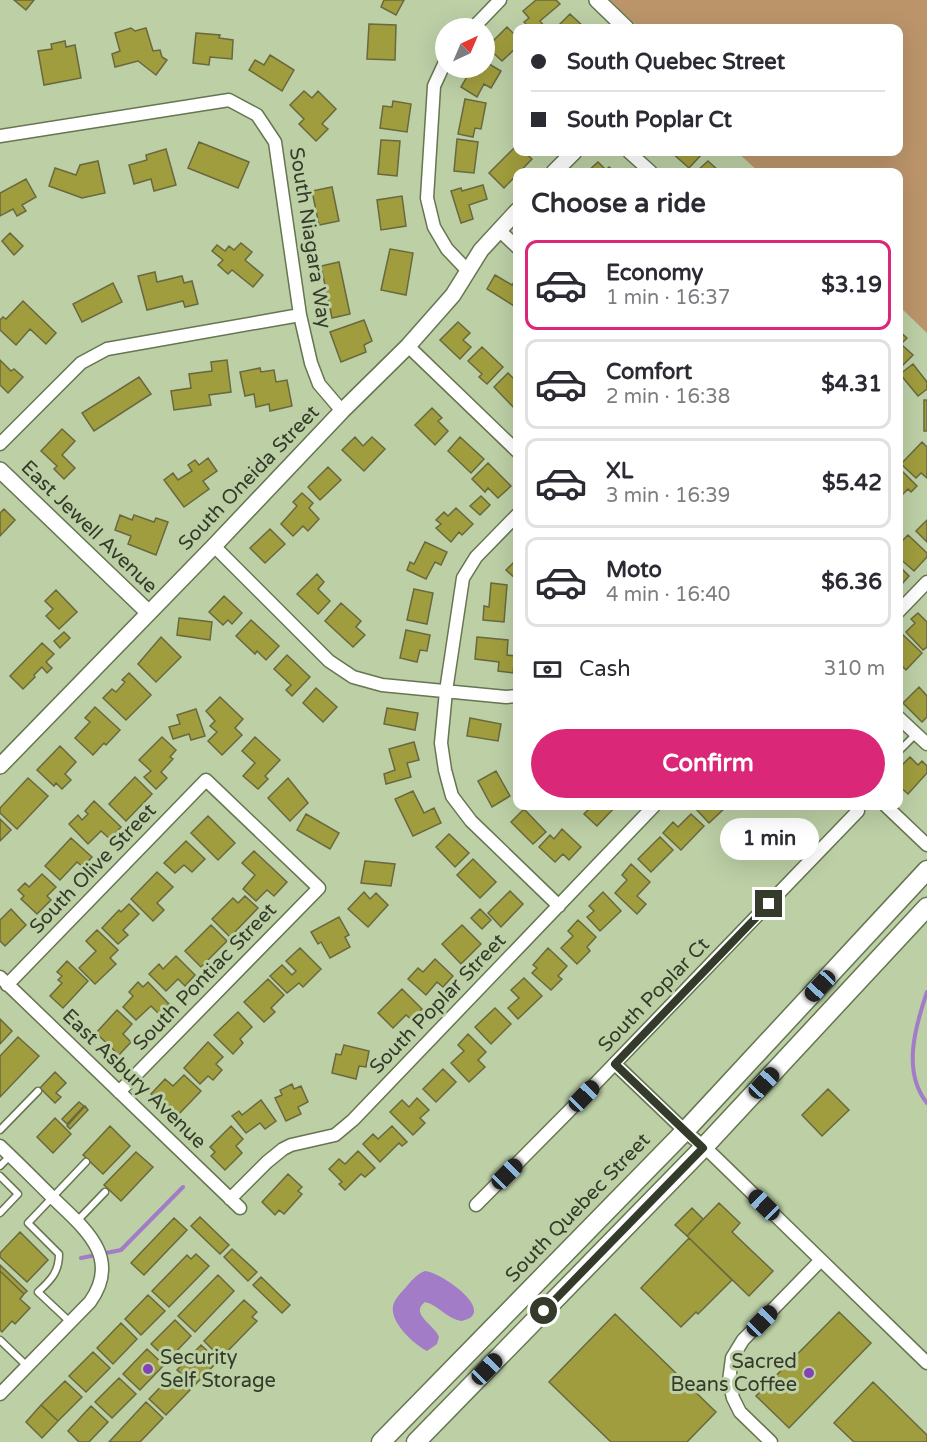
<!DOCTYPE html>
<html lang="en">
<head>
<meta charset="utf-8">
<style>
  :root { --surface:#fff; --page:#f7f7f7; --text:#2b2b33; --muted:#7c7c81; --line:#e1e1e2; --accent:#db2777 }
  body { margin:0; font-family:"Varela Round",sans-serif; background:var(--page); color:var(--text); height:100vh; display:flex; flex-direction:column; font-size:22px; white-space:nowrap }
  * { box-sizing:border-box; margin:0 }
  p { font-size:20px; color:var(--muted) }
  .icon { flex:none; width:33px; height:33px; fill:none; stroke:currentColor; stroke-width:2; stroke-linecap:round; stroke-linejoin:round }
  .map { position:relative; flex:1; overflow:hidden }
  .sheet { position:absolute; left:513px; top:168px; width:390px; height:642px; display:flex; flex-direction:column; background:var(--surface); border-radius:12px; box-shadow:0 6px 24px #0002 }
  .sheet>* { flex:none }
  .hud { position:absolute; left:513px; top:24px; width:390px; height:132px; border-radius:12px; box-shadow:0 6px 24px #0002; display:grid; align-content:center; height:132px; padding:0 18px; background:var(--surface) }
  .needle { width:39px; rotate:44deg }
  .controls { position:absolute; left:435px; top:18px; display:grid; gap:12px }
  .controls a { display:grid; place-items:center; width:60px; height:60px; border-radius:50%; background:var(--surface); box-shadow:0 6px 24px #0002; font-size:30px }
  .end { position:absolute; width:27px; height:27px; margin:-14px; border:8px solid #343b2a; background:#fff; box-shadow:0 0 0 3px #fff }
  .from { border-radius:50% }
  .bubble { position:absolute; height:42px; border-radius:21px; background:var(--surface); box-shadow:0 6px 24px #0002; font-size:20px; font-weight:700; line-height:42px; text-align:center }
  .car { position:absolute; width:18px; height:36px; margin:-18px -9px; border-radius:8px; box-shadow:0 0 4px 2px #0007; background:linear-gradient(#222 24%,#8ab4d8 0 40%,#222 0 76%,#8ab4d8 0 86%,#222 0) }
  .hud b { display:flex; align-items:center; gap:21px; height:57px; font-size:22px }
  .hud b+b { border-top:2px solid var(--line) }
  .hud i { width:15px; height:15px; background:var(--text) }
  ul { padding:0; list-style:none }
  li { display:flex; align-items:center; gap:18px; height:90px; margin:0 12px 9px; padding:0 6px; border:3px solid var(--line); border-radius:12px }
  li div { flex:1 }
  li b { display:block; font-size:22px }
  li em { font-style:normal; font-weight:700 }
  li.current { border-color:var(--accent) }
  li>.icon { width:54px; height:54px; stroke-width:1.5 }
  h2 { padding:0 18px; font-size:27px; line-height:72px }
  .pay { display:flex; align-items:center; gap:15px; height:66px; padding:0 18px; font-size:22px }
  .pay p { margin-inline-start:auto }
  .button { display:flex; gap:12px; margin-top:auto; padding:12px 18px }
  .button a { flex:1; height:69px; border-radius:36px; background:var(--accent); color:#fff; font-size:24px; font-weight:700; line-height:69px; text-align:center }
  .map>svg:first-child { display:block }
  .green { fill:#bb946a }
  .water { fill:#a37cc7 }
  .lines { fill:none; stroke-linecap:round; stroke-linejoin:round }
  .stream { stroke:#a37cc7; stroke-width:4 }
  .building { fill:#a09d3e; stroke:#69683e; stroke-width:1.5 }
  .service-casing { stroke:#657650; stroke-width:9 }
  .minor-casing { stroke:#657650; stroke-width:15 }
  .tertiary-casing { stroke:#657650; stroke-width:18 }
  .secondary-casing { stroke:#657650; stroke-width:21 }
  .service { stroke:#fff; stroke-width:6 }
  .minor { stroke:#fff; stroke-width:12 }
  .tertiary { stroke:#fff; stroke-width:15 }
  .secondary { stroke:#fff; stroke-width:18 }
  .route { stroke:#343b2a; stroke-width:8 }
  .poi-dot { fill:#8442b7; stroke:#bccfa5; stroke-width:2 }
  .labels { text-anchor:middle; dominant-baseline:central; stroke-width:6; stroke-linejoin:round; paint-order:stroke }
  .street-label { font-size:20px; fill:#343b2a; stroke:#bccfa5 }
  .poi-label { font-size:20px; fill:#343b2a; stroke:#bccfa5; text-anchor:start }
</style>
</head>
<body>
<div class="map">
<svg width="927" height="1442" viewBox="0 0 927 1442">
  <rect width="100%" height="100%" fill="#bccfa5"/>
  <path class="green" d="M610,0H927V333L899,306L898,172H759L737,152H898V28H639Z"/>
  <path class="water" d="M425,1271C442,1272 500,1314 461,1321C446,1318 438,1305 425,1302C409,1314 435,1325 439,1337L437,1344L427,1351C414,1344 390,1323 393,1306C395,1298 402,1292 407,1286C412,1280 417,1274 425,1271Z"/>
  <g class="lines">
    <path class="stream" d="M927,992C915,1027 902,1072 927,1103
      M81,1258L121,1250L183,1187"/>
  </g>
  <path class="building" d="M14,0H34L26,10Z
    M384,0H404L396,15L381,7Z
    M536,0H556L560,4L540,21L545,27L543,28H530L524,22L529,18L523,11Z
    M570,14L585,28H562L559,25Z
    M369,24L396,25L395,60L367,59Z
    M507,27L518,38V46L502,61L487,47Z
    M131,28L135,31L146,28L153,51L160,50L162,57L167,60L156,75L138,61L115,67L112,54L120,51L115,33Z
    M196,33L220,35L219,38L233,40L232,59L210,57L209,65L193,63Z
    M65,41L66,47L75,45L81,78L44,85L38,51L52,49L51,44Z
    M270,55L294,70L282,91L249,70L255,60L264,65Z
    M484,61L501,71L491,88L484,84L477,97L461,87L472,68H484Z
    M304,91L312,98L318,91L336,109L322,124L328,129L316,141L299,124L304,119L290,105Z
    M465,99L486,103L481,129L475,128L473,137L458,134Z
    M393,101L411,104L407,132L380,128L383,106L392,107Z
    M457,139L478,142L474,173L454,171Z
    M381,140L400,141L397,176L378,174Z
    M199,142L249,162L238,188L188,168Z
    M517,145L518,152H524L532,159L504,188L489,173Z
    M166,149L176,185L154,191L151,179L134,184L129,165L147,160L146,155Z
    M671,152H701L703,153L689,168Z
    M98,161L105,193L82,198L49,186L55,168L76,175L80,165Z
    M708,161L720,172H696Z
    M598,162L606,170L609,167L615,172H587Z
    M26,179L36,197L22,205L26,211L17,216L13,209L0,216V193Z
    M483,185L487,199L469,205L473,219L461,223L451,191L461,188L462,191Z
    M332,187L339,221L319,225L312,191Z
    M402,196L406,226L381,230L377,200Z
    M10,233L23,246L14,255L2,241Z
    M241,243L252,252L245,260L263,275L253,287L232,270L228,274L218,265L223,260L212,251L217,245L225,251L229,246L234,250Z
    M390,249L413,253L406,295L381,290Z
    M339,262L350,314L332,318L321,266Z
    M155,272L157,282L182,276L184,283L192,281L198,304L185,307L183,301L147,310L138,276Z
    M495,275L512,285L515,281L518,283V300L514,306L487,289Z
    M113,283L122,302L82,322L73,304Z
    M23,301L56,333L46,344L30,329L16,345L0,330V320L3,317L6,319Z
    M364,320L372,341L364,345L366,352L341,362L330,332Z
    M458,322L470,333L463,340L471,347L460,359L440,340Z
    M898,330L907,338L901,344L913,355L898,370Z
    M482,347L503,367L487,384L479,377L482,374L468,361Z
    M0,360L11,371L14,369L23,377L8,393L0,385Z
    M227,360L231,392L209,395L211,405L174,410L171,391L191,388L189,374L212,371L211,362Z
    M913,364L927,382V389L918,396L900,374Z
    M260,368L261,372L274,370L276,382L287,380L292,406L270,411L269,404L256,407L254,394L245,396L240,372Z
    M508,373L518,383V406L515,409L494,387Z
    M139,377L151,394L94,431L82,413Z
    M924,400H927V431H924Z
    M432,408L442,418L438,421L448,431L435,445L415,425Z
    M62,429L75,441L62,455L75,468L64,479L54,469L57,466L41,451Z
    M355,437L363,446L372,437L385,449L364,471L342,450Z
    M460,437L484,459L471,473L448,451Z
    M922,442L927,447V478L921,473L916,478L901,464Z
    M208,458L217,471L203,481L209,489L184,507L164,480L173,473L178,480L192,471L188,465L195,460L199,465Z
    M488,463L511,486L498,498L488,488L485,492L472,479Z
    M328,467L341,480L320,500L308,487Z
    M899,468L917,486L911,492L908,489L898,499Z
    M302,493L313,503L309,508L319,519L308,531L303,526L293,536L281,524L297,506L293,502Z
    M481,496L490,505L480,515L470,506Z
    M456,508L473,524L462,535L459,532L451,542L436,528L441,524L436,520L444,512L448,516Z
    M4,509L15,520L0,536V513Z
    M120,515L132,520L134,515L154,522L156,518L168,522L156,555L128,544L131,536L115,530Z
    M927,520V542L916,531Z
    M270,529L285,544L265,563L250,548Z
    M908,535L927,553V557L914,571L898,557V545Z
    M425,542L447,552L441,565L435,562L426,579L407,570L410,562L414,564Z
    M518,558V581L506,570Z
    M898,565L909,576L901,585L898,583Z
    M317,574L324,582L318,589L330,601L318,614L297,594Z
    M491,583L507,585L504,622L483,620L484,606L489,607Z
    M414,589L433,593L427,624L407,620Z
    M56,590L77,612L59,629L46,616L53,609L45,601Z
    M224,596L242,613L232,624L228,620L223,625L209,612Z
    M341,603L361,621L356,627L365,635L353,647L325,621Z
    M918,613L927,622V647L923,650L906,632L915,623L911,619Z
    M179,618L212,622L210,640L177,635Z
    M251,620L279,646L266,660L257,651L255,654L236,636Z
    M406,630L430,635L427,651L420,650L417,662L400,658Z
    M64,632L70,638L60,648L54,641Z
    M900,632L922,653L906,670L898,662Z
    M161,637L181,657L156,682L138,664Z
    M477,637L508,640L507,655L515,656L513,673L498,671L499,662L475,659Z
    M42,643L54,654L46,662L52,668L47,673L42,667L34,675L35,677L23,689L10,676Z
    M287,655L310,677L292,696L286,690L291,685L274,669Z
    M129,673L151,695L126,720L103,698L112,689L116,692L125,682L122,680Z
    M919,687L927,696V717L922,722L903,703Z
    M316,688L337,707L323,722L303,703Z
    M220,697L243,719L235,728L242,735L222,755L208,741L217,732L210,726L215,721L206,711Z
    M95,707L120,730L106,745L104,743L93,755L75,738L90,722L85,718Z
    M387,708L418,713L415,730L384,724Z
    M196,709L205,736L191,740L189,734L173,739L169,727L180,724L177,715Z
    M470,718L501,724L498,741L467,736Z
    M162,737L176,750L170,757L173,759L161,772L167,778L156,789L144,777L151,771L139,760Z
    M255,737L280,760L265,776L268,779L258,789L243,776L255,763L242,751Z
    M414,742L419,760L407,763L411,777L386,784L384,774L395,770L389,749Z
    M60,746L76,762L65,774L71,780L62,789L56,783L54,786L37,770Z
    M910,757L918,765L922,761L927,766V773L908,794L898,785V769Z
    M496,771L510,796L492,807L478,781Z
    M135,777L152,794L126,821L109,804Z
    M28,778L48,796L17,829L0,813V808Z
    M288,778L308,803L290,821L268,798Z
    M413,791L424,813L434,808L441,823L413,836L395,799Z
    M94,801L121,827L110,839L101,831L88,844L69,824L78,815L82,820L88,814L85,811Z
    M592,806H616L597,826L584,814Z
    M700,806H727L709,823L696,809Z
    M524,809L546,832L533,844L511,822Z
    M306,814L339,833L330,849L297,830Z
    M691,814L704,826L681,850L663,833L673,822L678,827Z
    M208,816L235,843L218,860L191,833Z
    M0,819L11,830L0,841Z
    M562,829L581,847L569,860L563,854L555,862L539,847L550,835L554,839Z
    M449,834L469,853L455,867L436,847Z
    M660,837L673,850L651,872L638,859Z
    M71,838L92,857L83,867L77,862L60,880L45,866Z
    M186,841L205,859L192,872L184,865L175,873L164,863Z
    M254,851L287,882L274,896L267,890L256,901L243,889L255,875L242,863Z
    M473,859L496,882L480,898L457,875Z
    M365,861L395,864L391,886L361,883Z
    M631,864L650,882L637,896L646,904L637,914L615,893L627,880L622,875Z
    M157,872L173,887L157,903L164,910L153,921L131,899Z
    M42,874L56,887L47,896L51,900L37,914L21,899L24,896L18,890L25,883L29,887Z
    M510,891L523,904L501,927L488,913Z
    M364,892L370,899L376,893L388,905L368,927L348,909Z
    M603,892L621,911L600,931L587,917L594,911L589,906Z
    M245,896L258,908L230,937L212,919L233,898L238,903Z
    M129,904L139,914L123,930L128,935L118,944L102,928L119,910L121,912Z
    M11,909L26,925L5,946L0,941V920Z
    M480,909L491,920L482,929L471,918Z
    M339,917L349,935L345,937L350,947L330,958L321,942L318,944L311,932Z
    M578,920L596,937L587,947L590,951L577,964L561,948L573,936L568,931Z
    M211,925L227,941L201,967L185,951Z
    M462,925L481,944L461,964L442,944Z
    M97,930L118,950L110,958L116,964L95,984L79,968L96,951L86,941Z
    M300,948L321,969L303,987L299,983L287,993L270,976L282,965L292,975L296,971L286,961Z
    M548,948L567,966L558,976L562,979L551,990L532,973L537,968L533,965Z
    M176,956L195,975L185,986L178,979L166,991L149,974L159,964L163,969Z
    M435,959L453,976L443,987L437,982L426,995L408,979L418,968L423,972Z
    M67,961L88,981L63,1008L50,996L62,983L58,980L62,976L57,972Z
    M524,978L542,996L518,1019L508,1008L519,998L511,990Z
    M268,979L284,995L271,1008L275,1012L264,1022L244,1002Z
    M138,982L143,987L148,982L169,1004L159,1014L151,1006L136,1020L123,1007L133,996L129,992Z
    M402,989L422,1009L412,1020L406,1015L393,1028L378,1013Z
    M495,1008L511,1024L491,1044L475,1027Z
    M117,1010L132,1024L123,1034L131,1042L119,1055L96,1033Z
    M238,1012L252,1027L240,1039L243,1043L233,1054L214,1035Z
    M0,1019L12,1031L0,1044Z
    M468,1034L486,1052L478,1060L485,1067L469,1082L451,1063L464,1051L458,1045Z
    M18,1037L39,1056L0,1097V1056Z
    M208,1042L223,1057L216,1064L222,1070L213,1080L208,1076L200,1084L184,1068Z
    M344,1045L369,1051L366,1067L359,1066L356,1079L332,1073L336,1054L341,1055Z
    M443,1069L456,1082L436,1102L423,1089Z
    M55,1072L66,1083L56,1093L61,1097L55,1103L40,1088Z
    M184,1075L201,1091L177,1116L151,1094L165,1079L173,1086Z
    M292,1084L294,1089L301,1086L308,1102L298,1107L301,1114L286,1121L275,1098L282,1095L280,1090Z
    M828,1089L849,1110L822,1136L802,1115Z
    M417,1098L429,1110L420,1118L425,1123L413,1135L390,1112L402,1100L409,1107Z
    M261,1100L276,1121L265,1129L260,1123L246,1133L232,1116L239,1111L242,1115Z
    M79,1102L84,1106L67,1124L62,1119Z
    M85,1106L88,1110L70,1129L67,1126Z
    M55,1118L71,1134L53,1153L37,1137Z
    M110,1126L130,1146L103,1174L83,1155Z
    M231,1126L243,1139L236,1146L242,1153L225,1170L211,1156L215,1152L210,1147Z
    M392,1126L407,1142L402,1146L399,1143L380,1162L363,1144L373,1134L378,1139Z
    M358,1151L375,1168L365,1177L361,1174L345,1190L339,1184L342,1182L329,1169L339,1159L345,1164Z
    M136,1152L153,1167L121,1201L104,1185Z
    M288,1174L302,1187L298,1191L302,1194L284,1214L279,1210L275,1215L262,1202Z
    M719,1203L740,1223L732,1232L773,1271L749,1296L687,1236Z
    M692,1208L703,1219L687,1236L675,1225Z
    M200,1217L229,1245L220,1254L191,1226Z
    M174,1218L187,1230L144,1275L131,1263Z
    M20,1232L48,1260L27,1282L0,1257V1253Z
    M689,1238L732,1280L698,1314L696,1312L681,1327L641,1288Z
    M232,1249L257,1272L248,1281L224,1257Z
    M196,1254L209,1266L169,1307L152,1291L187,1255L191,1259Z
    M0,1265L27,1291L24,1294L0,1271Z
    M0,1271L24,1294L20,1299L30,1308L15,1324L12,1321L2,1332L0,1330Z
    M218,1275L234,1291L195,1332L178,1316Z
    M261,1277L290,1305L282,1313L253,1285Z
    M148,1295L165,1311L141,1335L125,1319Z
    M244,1300L257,1312L252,1317L257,1321L221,1358L204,1341Z
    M839,1312L871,1343L789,1428L756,1396Z
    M615,1314L716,1412L687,1442H611L549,1382Z
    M175,1320L191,1336L168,1360L151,1344Z
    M121,1323L137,1339L113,1364L97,1348Z
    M201,1345L218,1361L194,1386L177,1370Z
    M147,1349L164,1365L140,1390L123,1374Z
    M93,1352L110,1368L86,1392L69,1376Z
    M173,1374L190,1390L166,1415L149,1399Z
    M119,1378L136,1394L112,1418L95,1402Z
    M65,1381L82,1397L58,1421L41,1405Z
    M873,1382L927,1435V1442H854L834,1423Z
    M146,1402L163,1418L140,1442H109Z
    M41,1405L58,1421L42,1438L26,1422Z
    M91,1406L108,1422L89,1442H79L68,1431Z"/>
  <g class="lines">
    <defs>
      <path id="service" d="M898,752L916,734
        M0,1130L38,1091
        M0,1166L10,1156
        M0,1176L18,1194L0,1213
        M77,1221L105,1192
        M70,1322L38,1292C51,1280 59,1272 59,1254L28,1223L86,1162
        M0,1340L27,1366"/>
      <path id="minor" d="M473,28L500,0
        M446,60L434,86L427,198L434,227L447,249L468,271
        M0,136L229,100L257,115L275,142L300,315L311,363L319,384L342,411
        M629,152L651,172
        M499,230L518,248
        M408,346L518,452
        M0,444L81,363L107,349L300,315
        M518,514L476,557L463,578L446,691L441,743L445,770L452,796L471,821L559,906
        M214,546L329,661L353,677L382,685L506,697L518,696
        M898,612L927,582
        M898,717L927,744
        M886,806L927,845
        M0,977L240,1208
        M7,985L206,780L319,888L119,1092
        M615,1064L685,1131L713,1155L927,1363
        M0,1146C18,1163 36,1181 53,1198C84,1228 122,1257 90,1302L0,1394
        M230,1199L267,1162L283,1149L291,1145L335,1135L353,1120L654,806
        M476,1205L568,1112L858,811
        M771,1442L740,1412L733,1398L729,1381L732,1358L743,1340L821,1260"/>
      <path id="tertiary" d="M597,0L626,28
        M554,172L574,152
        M0,470L149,613
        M0,766L214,546L342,411L408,346L453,295L481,250L518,210"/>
      <path id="secondary" d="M381,1442L685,1131L927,870
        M416,1442L703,1148L927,907"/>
    </defs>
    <use href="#service" class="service-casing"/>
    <use href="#minor" class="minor-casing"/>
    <use href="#tertiary" class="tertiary-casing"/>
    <use href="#secondary" class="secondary-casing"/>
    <use href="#service" class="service"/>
    <use href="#minor" class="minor"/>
    <use href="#tertiary" class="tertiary"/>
    <use href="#secondary" class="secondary"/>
  </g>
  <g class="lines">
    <path class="route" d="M544,1311L703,1148L615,1064L769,904"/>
  </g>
  <g class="poi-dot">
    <circle cx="148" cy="1369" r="6"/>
    <circle cx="809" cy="1373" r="6"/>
  </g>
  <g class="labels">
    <g class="street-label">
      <text transform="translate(310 238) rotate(81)">South Niagara Way</text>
      <text transform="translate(249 478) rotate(-46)">South Oneida Street</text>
      <text transform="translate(89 527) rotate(44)">East Jewell Avenue</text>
      <text transform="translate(93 869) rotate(-46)">South Olive Street</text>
      <text transform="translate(205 977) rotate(-46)">South Pontiac Street</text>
      <text transform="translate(654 995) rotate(-46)">South Poplar Ct</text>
      <text transform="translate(438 1004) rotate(-46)">South Poplar Street</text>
      <text transform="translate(134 1079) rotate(44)">East Asbury Avenue</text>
      <text transform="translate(578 1208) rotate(-46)">South Quebec Street</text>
    </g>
    <g class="poi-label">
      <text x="160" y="1358">Security<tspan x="160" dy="23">Self Storage</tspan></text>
      <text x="797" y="1362" text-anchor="end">Sacred<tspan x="797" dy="23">Beans Coffee</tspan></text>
    </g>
  </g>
</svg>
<div class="controls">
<a><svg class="needle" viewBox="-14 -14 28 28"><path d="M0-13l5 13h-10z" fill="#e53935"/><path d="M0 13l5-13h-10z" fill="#7c7c81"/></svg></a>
</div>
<i class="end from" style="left:544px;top:1311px"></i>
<i class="end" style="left:769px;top:904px"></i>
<div class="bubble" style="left:720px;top:818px;width:99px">1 min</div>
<i class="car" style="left:820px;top:986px;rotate:223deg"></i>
<i class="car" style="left:764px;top:1083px;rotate:43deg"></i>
<i class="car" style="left:584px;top:1096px;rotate:44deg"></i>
<i class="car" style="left:507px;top:1174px;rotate:45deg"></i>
<i class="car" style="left:764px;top:1205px;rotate:314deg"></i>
<i class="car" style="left:762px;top:1321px;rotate:44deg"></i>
<i class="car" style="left:487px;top:1369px;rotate:44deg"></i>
<div class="hud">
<b><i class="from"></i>South Quebec Street</b>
<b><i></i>South Poplar Ct</b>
</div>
<section class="sheet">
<h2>Choose a ride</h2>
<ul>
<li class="current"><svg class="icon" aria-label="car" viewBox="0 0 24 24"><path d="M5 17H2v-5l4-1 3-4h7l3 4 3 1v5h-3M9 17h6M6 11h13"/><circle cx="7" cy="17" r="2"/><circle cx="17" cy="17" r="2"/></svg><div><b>Economy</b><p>1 min · 16:37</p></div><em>$3.19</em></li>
<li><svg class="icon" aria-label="car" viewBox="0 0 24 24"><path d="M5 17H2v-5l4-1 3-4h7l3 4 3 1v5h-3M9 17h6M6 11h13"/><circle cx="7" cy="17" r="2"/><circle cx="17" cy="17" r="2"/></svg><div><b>Comfort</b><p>2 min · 16:38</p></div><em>$4.31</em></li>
<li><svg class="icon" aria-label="car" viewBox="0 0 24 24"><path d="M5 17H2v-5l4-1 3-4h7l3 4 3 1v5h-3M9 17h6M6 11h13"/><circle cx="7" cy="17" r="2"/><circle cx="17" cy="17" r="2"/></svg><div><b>XL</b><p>3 min · 16:39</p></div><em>$5.42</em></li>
<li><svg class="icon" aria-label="car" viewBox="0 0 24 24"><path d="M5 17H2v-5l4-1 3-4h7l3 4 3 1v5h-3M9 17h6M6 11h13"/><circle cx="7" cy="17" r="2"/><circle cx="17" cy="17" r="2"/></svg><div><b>Moto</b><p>4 min · 16:40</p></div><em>$6.36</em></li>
</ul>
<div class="pay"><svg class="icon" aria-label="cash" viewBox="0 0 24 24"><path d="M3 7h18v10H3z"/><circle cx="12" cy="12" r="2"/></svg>Cash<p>310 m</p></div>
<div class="button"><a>Confirm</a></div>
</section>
</div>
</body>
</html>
